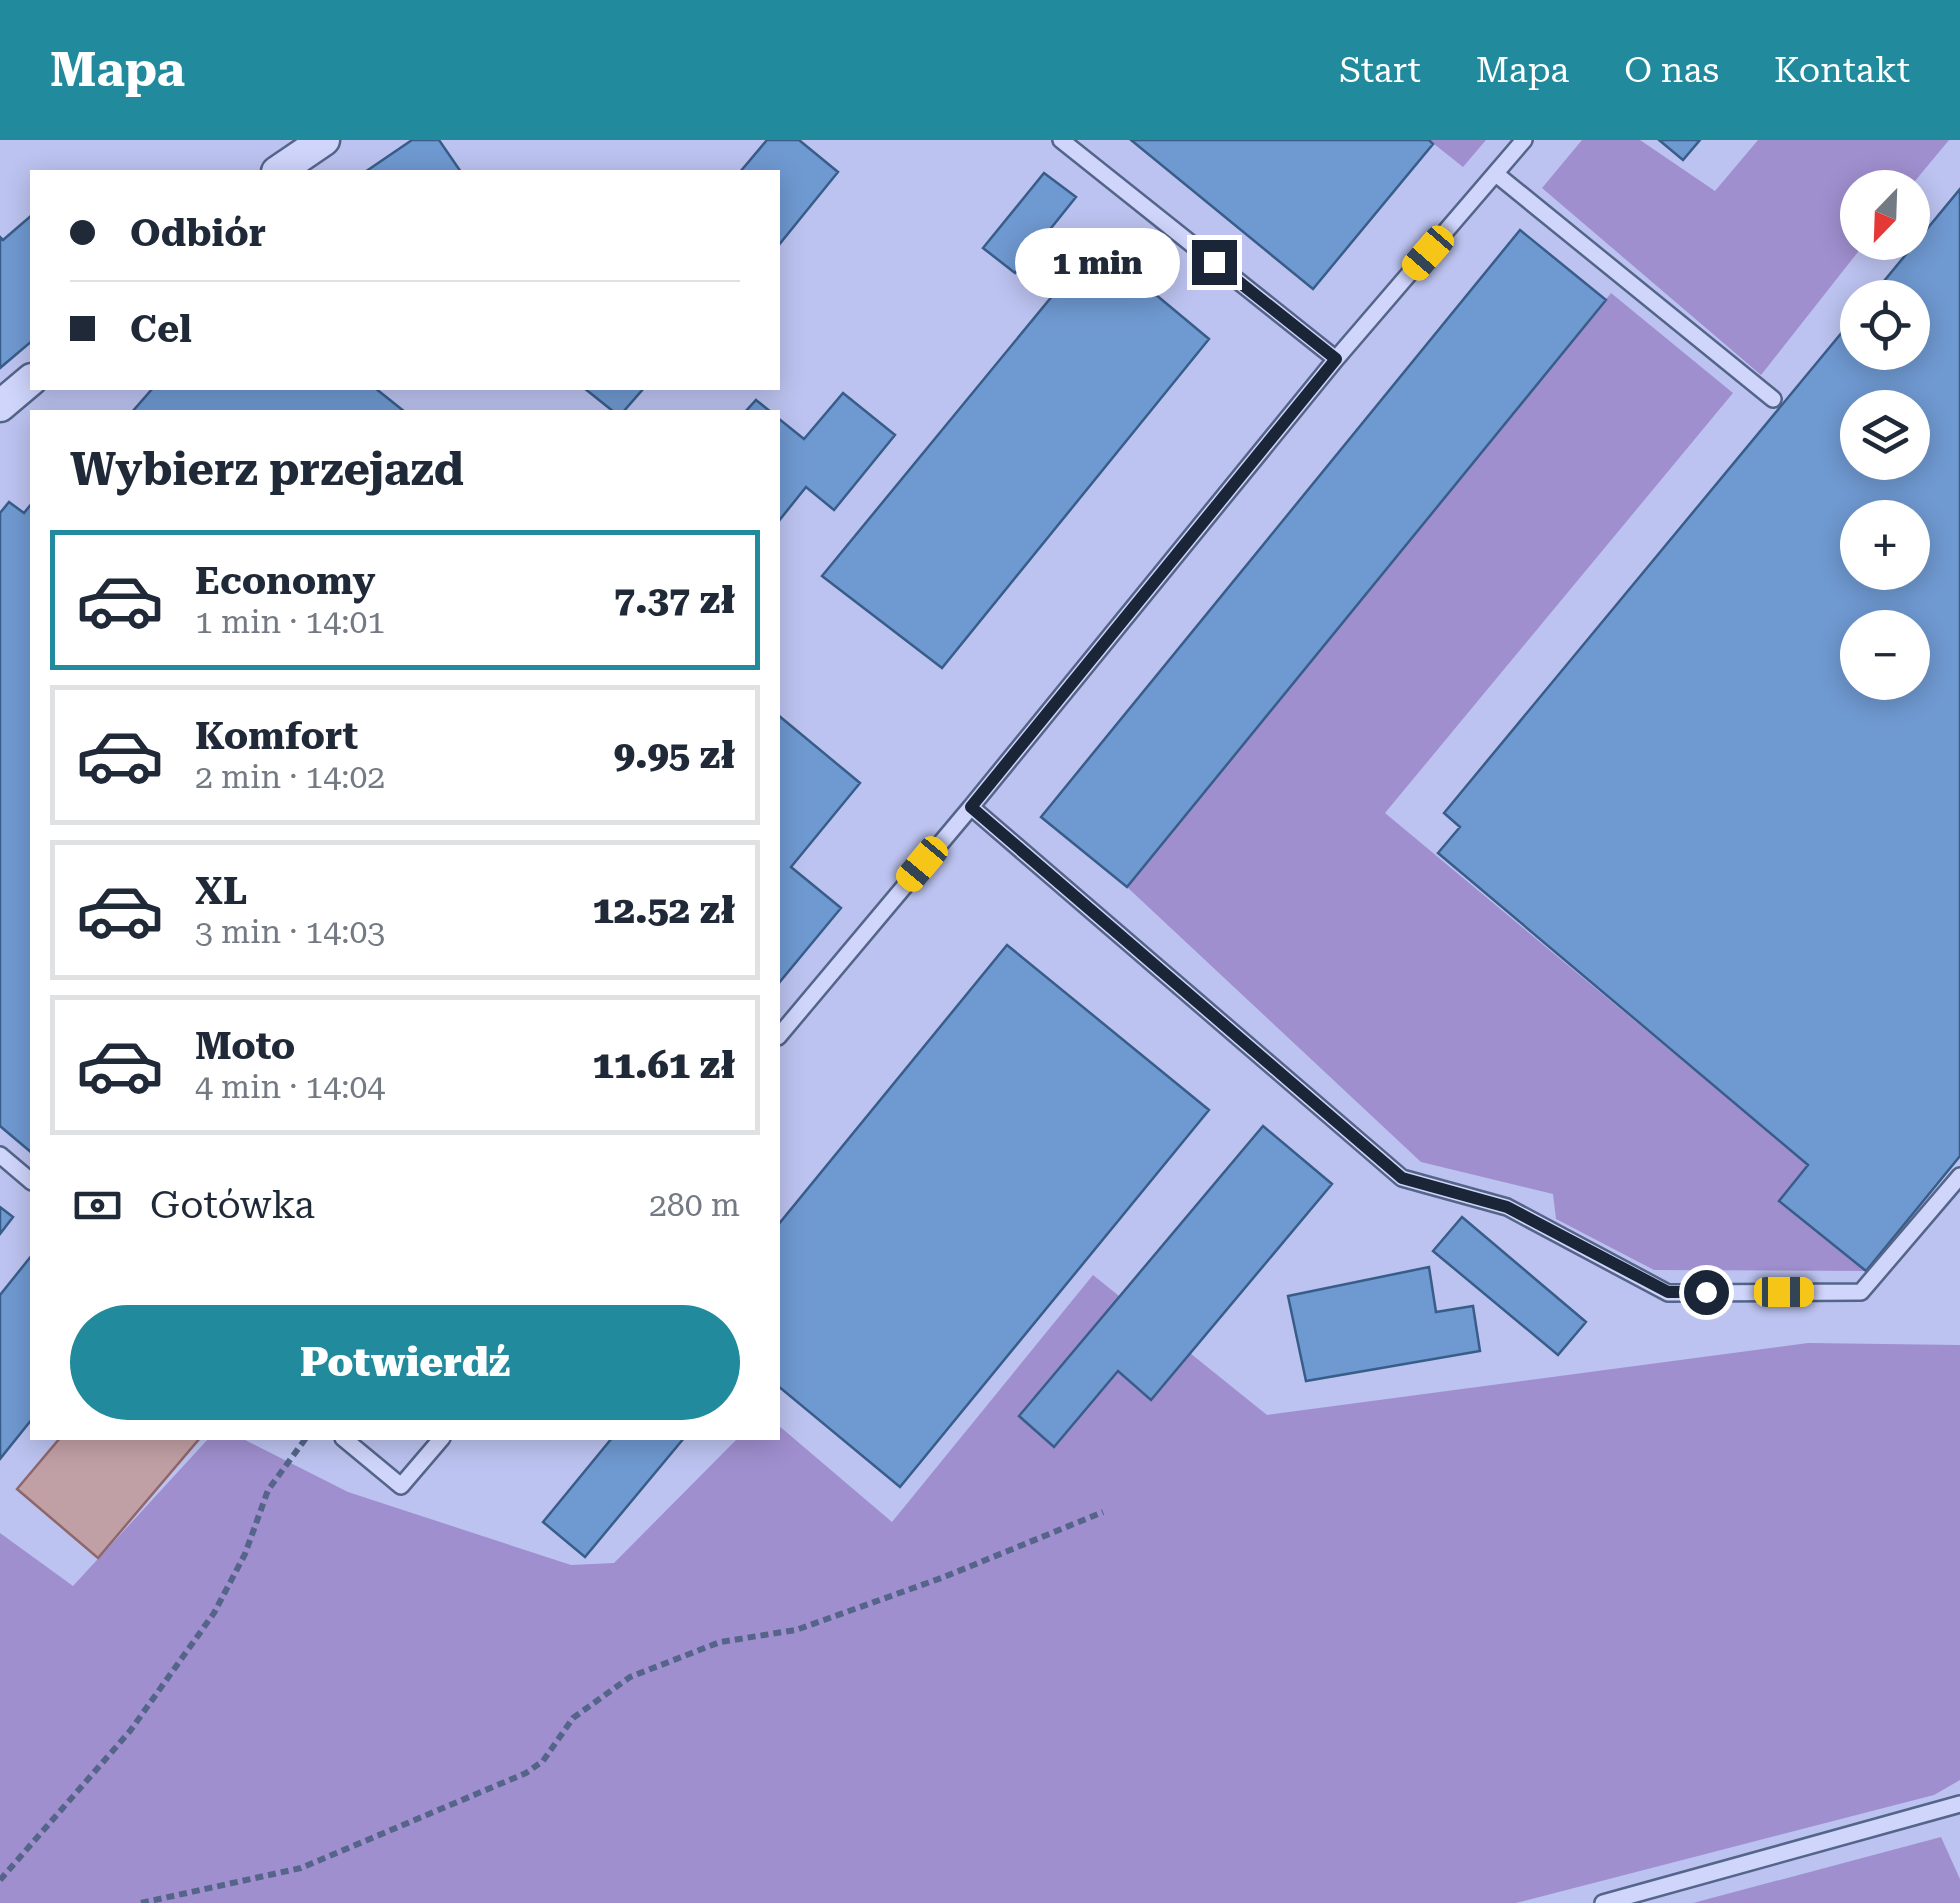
<!DOCTYPE html>
<html lang="pl">
<head>
<meta charset="utf-8">
<style>
  :root { --surface:#fff; --page:#f6f6f7; --text:#1f2937; --muted:#747a83; --line:#e0e1e3; --accent:#218a9c }
  body { margin:0; font-family:"Roboto Serif",serif; background:var(--page); color:var(--text); height:100vh; display:flex; flex-direction:column; font-size:38px; white-space:nowrap }
  * { box-sizing:border-box; margin:0 }
  p { font-size:32px; color:var(--muted) }
  .icon { flex:none; width:55px; height:55px; fill:none; stroke:currentColor; stroke-width:2; stroke-linecap:round; stroke-linejoin:round }
  .map { position:relative; flex:1; overflow:hidden }
  .side { position:absolute; left:30px; top:270px; width:750px; height:1030px; display:flex; flex-direction:column; background:var(--surface); border-radius:0px; box-shadow:0 5px 25px #0003 }
  .side>* { flex:none }
  .banner { position:absolute; left:30px; top:30px; width:750px; height:220px; border-radius:0px; box-shadow:0 5px 25px #0003; display:grid; align-content:center; height:220px; padding:0 40px; background:var(--surface) }
  .needle { width:65px; rotate:203deg }
  .fabs { position:absolute; left:1840px; top:30px; display:grid; gap:20px }
  .fabs a { display:grid; place-items:center; width:90px; height:90px; border-radius:50%; background:var(--surface); box-shadow:0 5px 25px #0003; font-size:50px }
  .end { position:absolute; width:45px; height:45px; margin:-22px; border:12px solid #1a2537; background:#fff; box-shadow:0 0 0 5px #fff }
  .from { border-radius:50% }
  .bubble { position:absolute; height:70px; border-radius:35px; background:var(--surface); box-shadow:0 5px 25px #0003; font-size:32px; font-weight:800; line-height:70px; text-align:center }
  .car { position:absolute; width:30px; height:60px; margin:-30px -15px; border-radius:12px; box-shadow:0 0 8px 2px #0007; background:linear-gradient(#f5c518 24%,#345 0 40%,#f5c518 0 76%,#345 0 86%,#f5c518 0) }
  .banner b { display:flex; align-items:center; gap:35px; height:95px; font-size:38px }
  .banner b+b { border-top:2px solid var(--line) }
  .banner i { width:25px; height:25px; background:var(--text) }
  ul { padding:0; list-style:none }
  li { display:flex; align-items:center; gap:30px; height:140px; margin:0 20px 15px; padding:0 20px; border:5px solid var(--line); border-radius:0px }
  li div { flex:1 }
  li b { display:block; font-size:38px }
  li em { font-style:normal; font-weight:800 }
  li.selected { border-color:var(--accent) }
  li>.icon { width:90px; height:90px; stroke-width:1.5 }
  h2 { padding:0 40px; font-size:45px; line-height:120px }
  .pay { display:flex; align-items:center; gap:25px; height:110px; padding:0 40px; font-size:38px }
  .pay p { margin-inline-start:auto }
  .button { display:flex; gap:20px; margin-top:auto; padding:20px 40px }
  .button a { flex:1; height:115px; border-radius:60px; background:var(--accent); color:#fff; font-size:40px; font-weight:800; line-height:115px; text-align:center }
  header { display:flex; align-items:center; gap:60px; box-sizing:border-box; height:140px; padding:0 50px; background:var(--accent); color:#fff }
  header strong { font-size:48px }
  nav { display:flex; gap:55px; margin-inline-start:auto; font-size:35px }
  .map>svg:first-child { display:block }
  .green { fill:#a08fcf }
  .water { fill:#c1a0a5; stroke:#8f676b; stroke-width:2.5 }
  .building { fill:#6f99d1; stroke:#395d89; stroke-width:2.5; fill-rule:evenodd }
  .lines { fill:none; stroke-linecap:round; stroke-linejoin:round }
  .service-casing { stroke:#546589; stroke-width:20 }
  .minor-casing { stroke:#546589; stroke-width:35 }
  .path { stroke:#546589; stroke-width:6; stroke-dasharray:8 5; stroke-linecap:butt }
  .service { stroke:#cfd5fb; stroke-width:15 }
  .minor { stroke:#cfd5fb; stroke-width:30 }
  .route { stroke:#1a2537; stroke-width:12 }
</style>
</head>
<body>
<header>
<strong>Mapa</strong>
<nav><a>Start</a><a>Mapa</a><a>O nas</a><a>Kontakt</a></nav>
</header>
<div class="map">
<svg width="1960" height="1763" viewBox="0 0 1960 1763">
  <rect width="100%" height="100%" fill="#bcc3f0"/>
  <path class="green" d="M1429,0H1486L1463,27Z
    M1582,0H1640L1715,51L1758,0H1949L1910,47L1858,48V102L1865,103L1761,235L1542,48Z
    M1611,153L1733,253L1385,673L1808,1025L1866,1131L1654,1130L1556,1079L1553,1054L1421,1022L1127,747Z
    M1093,1135L1267,1275L1808,1203L1960,1205V1640L1934,1655L1516,1763H0V1393L73,1446L209,1298H241L348,1352L571,1425L614,1423L738,1298H778V1285L892,1382Z
    M1941,1697L1960,1739V1763H1693Z"/>
  <path class="water" d="M60,1298H200L98,1418L17,1349Z"/>
  <path class="building" d="M412,0H439L461,32H365Z
    M767,0H799L838,32L778,106V32H740Z
    M1131,0H1429L1433,4L1313,149Z
    M1659,0H1700L1683,20Z
    M1044,33L1076,57L1015,133L983,108Z
    M1960,49V1016L1866,1131L1779,1061L1808,1025L1438,713L1460,687L1444,673L1858,173V212H1912V158H1870ZM1858,268H1912V322H1858ZM1858,378H1912V432H1858ZM1858,488H1912V542H1858Z
    M32,75V201L0,228V97L3,100Z
    M1520,90L1606,160L1127,747L1041,677Z
    M1095,104L1209,199L942,528L822,436Z
    M153,248H375L405,272H132Z
    M584,248H644L623,272H614Z
    M843,253L895,295L834,370L806,347L778,382V278L804,299Z
    M756,260L771,272H745Z
    M9,362L24,373L32,363V1013L0,986V373Z
    M778,575L860,643L791,727L841,768L778,844Z
    M1007,805L1209,970L900,1347L778,1246V1085Z
    M1263,986L1332,1044L1151,1260L1118,1231L1054,1307L1019,1276Z
    M0,1067L13,1077L0,1094Z
    M1462,1077L1586,1182L1558,1215L1433,1111Z
    M32,1115V1279L0,1319V1155Z
    M1429,1127L1436,1172L1473,1166L1480,1211L1306,1241L1288,1156Z
    M612,1298H684L585,1417L543,1382Z"/>
  <g class="lines">
    <defs>
      <path id="service" d="M1061,0L1336,219
        M1524,0L1336,219L971,667L1402,1038L1507,1067L1668,1153L1861,1152L1960,1036
        M1496,34L1773,259
        M778,897L971,667
        M0,1015L32,1042
        M343,1298L401,1346L442,1298
        M1603,1763L1960,1664"/>
      <path id="minor" d="M277,32L324,0
        M0,266L32,239"/>
    </defs>
    <use href="#service" class="service-casing"/>
    <use href="#minor" class="minor-casing"/>
    <path class="path" d="M0,1740L130,1591L214,1473L245,1414L268,1350L306,1298
      M141,1763L301,1728L526,1633L543,1621L573,1578L630,1537L720,1502L796,1490L944,1437L1103,1372"/>
    <use href="#service" class="service"/>
    <use href="#minor" class="minor"/>
  </g>
  <g class="lines">
    <path class="route" d="M1214,122L1336,219L971,667L1402,1038L1507,1067L1668,1152H1706"/>
  </g>
</svg>
<div class="fabs">
<a><svg class="needle" viewBox="-14 -14 28 28"><path d="M0-13l5 13h-10z" fill="#e53935"/><path d="M0 13l5-13h-10z" fill="#747a83"/></svg></a>
<a><svg class="icon" aria-label="locate" viewBox="0 0 24 24"><circle cx="12" cy="12" r="6"/><path d="M12 2v4M12 18v4M2 12h4M18 12h4"/></svg></a>
<a><svg class="icon" aria-label="layers" viewBox="0 0 24 24"><path d="M12 4l9 5-9 5-9-5zM3 14l9 5 9-5"/></svg></a>
<a>+</a>
<a>−</a>
</div>
<i class="end from" style="left:1706px;top:1152px"></i>
<i class="end" style="left:1214px;top:122px"></i>
<div class="bubble" style="left:1015px;top:88px;width:165px">1 min</div>
<i class="car" style="left:1428px;top:113px;rotate:221deg"></i>
<i class="car" style="left:922px;top:724px;rotate:220deg"></i>
<i class="car" style="left:1784px;top:1152px;rotate:90deg"></i>
<div class="banner">
<b><i class="from"></i>Odbiór</b>
<b><i></i>Cel</b>
</div>
<section class="side">
<h2>Wybierz przejazd</h2>
<ul>
<li class="selected"><svg class="icon" aria-label="car" viewBox="0 0 24 24"><path d="M5 17H2v-5l4-1 3-4h7l3 4 3 1v5h-3M9 17h6M6 11h13"/><circle cx="7" cy="17" r="2"/><circle cx="17" cy="17" r="2"/></svg><div><b>Economy</b><p>1 min · 14:01</p></div><em>7.37 zł</em></li>
<li><svg class="icon" aria-label="car" viewBox="0 0 24 24"><path d="M5 17H2v-5l4-1 3-4h7l3 4 3 1v5h-3M9 17h6M6 11h13"/><circle cx="7" cy="17" r="2"/><circle cx="17" cy="17" r="2"/></svg><div><b>Komfort</b><p>2 min · 14:02</p></div><em>9.95 zł</em></li>
<li><svg class="icon" aria-label="car" viewBox="0 0 24 24"><path d="M5 17H2v-5l4-1 3-4h7l3 4 3 1v5h-3M9 17h6M6 11h13"/><circle cx="7" cy="17" r="2"/><circle cx="17" cy="17" r="2"/></svg><div><b>XL</b><p>3 min · 14:03</p></div><em>12.52 zł</em></li>
<li><svg class="icon" aria-label="car" viewBox="0 0 24 24"><path d="M5 17H2v-5l4-1 3-4h7l3 4 3 1v5h-3M9 17h6M6 11h13"/><circle cx="7" cy="17" r="2"/><circle cx="17" cy="17" r="2"/></svg><div><b>Moto</b><p>4 min · 14:04</p></div><em>11.61 zł</em></li>
</ul>
<div class="pay"><svg class="icon" aria-label="cash" viewBox="0 0 24 24"><path d="M3 7h18v10H3z"/><circle cx="12" cy="12" r="2"/></svg>Gotówka<p>280 m</p></div>
<div class="button"><a>Potwierdź</a></div>
</section>
</div>
</body>
</html>
